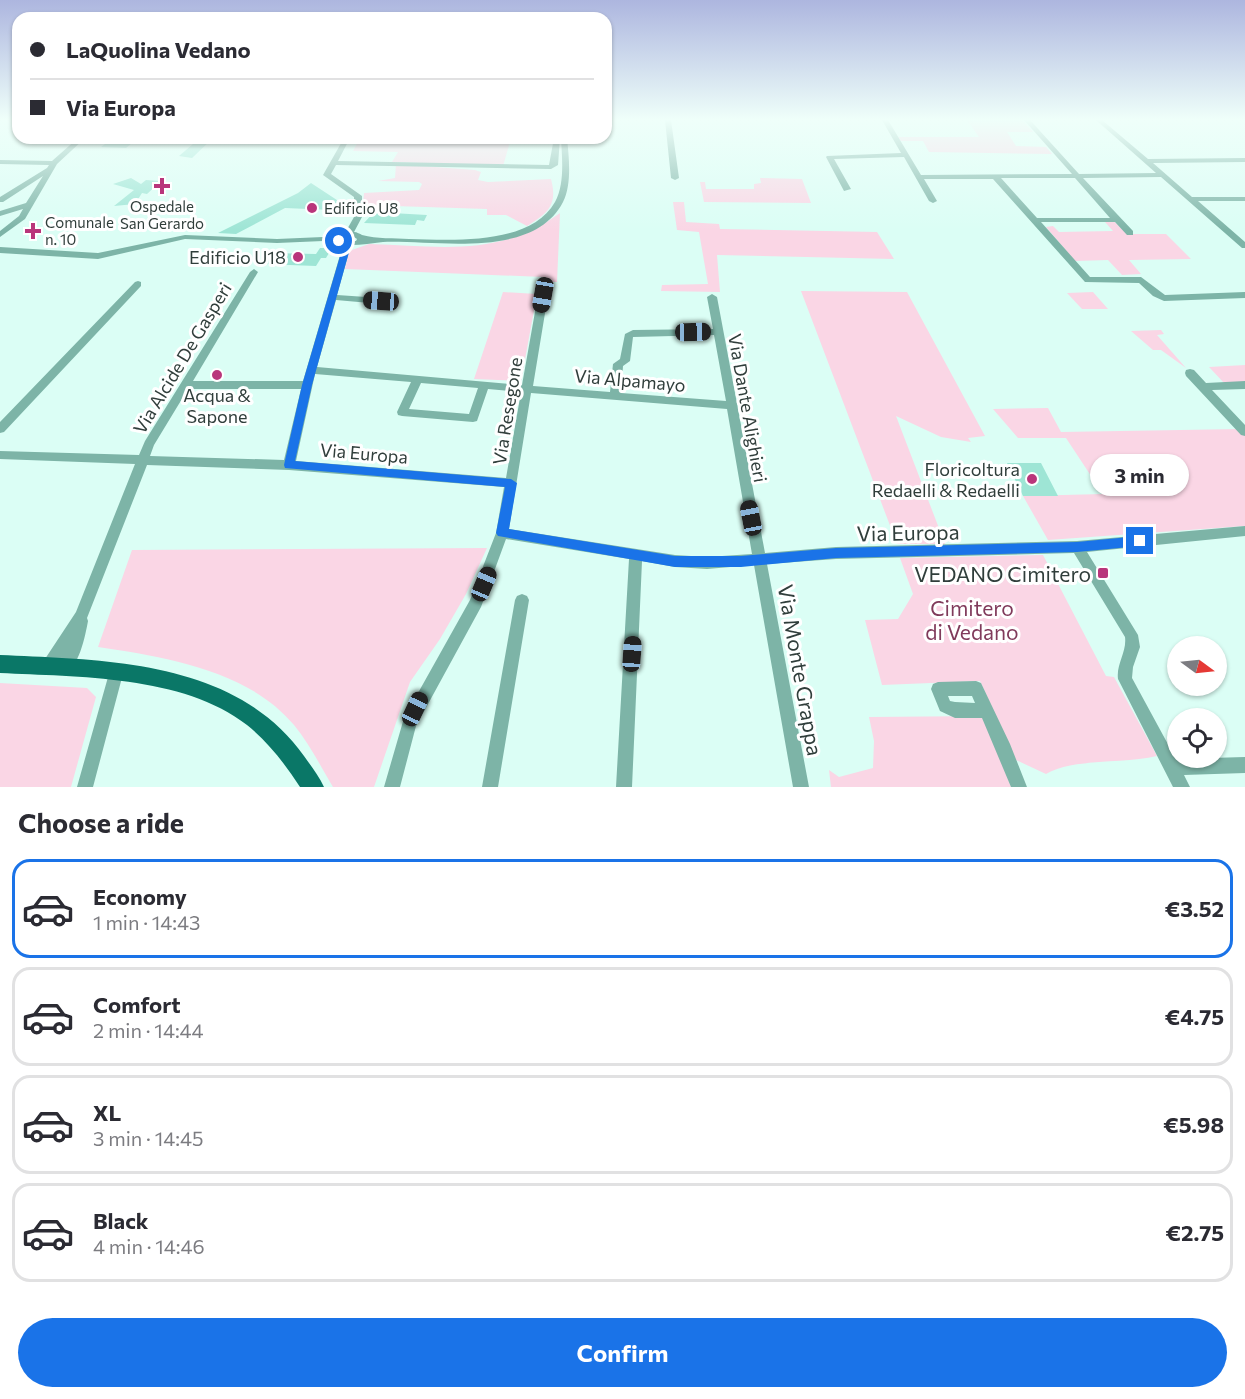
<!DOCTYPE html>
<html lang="en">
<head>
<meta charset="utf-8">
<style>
  :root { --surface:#fff; --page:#f7f7f7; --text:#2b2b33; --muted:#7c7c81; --line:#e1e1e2; --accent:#1a73e8 }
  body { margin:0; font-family:Commissioner,sans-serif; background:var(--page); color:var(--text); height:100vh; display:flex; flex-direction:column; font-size:22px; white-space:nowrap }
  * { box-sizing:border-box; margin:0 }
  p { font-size:20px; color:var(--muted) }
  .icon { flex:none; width:33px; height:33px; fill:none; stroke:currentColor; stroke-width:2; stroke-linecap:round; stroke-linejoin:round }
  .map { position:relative; height:787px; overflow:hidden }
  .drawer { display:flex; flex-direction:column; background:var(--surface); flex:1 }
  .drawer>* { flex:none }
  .banner { position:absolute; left:12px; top:12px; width:600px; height:132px; border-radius:18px; box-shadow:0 2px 4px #0004; display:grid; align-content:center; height:132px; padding:0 18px; background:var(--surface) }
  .needle { width:39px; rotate:105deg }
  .tools { position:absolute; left:1167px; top:636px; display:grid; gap:12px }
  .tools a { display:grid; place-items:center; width:60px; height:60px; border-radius:50%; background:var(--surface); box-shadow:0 2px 4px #0004; font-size:30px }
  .end { position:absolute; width:27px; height:27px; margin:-14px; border:8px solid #1a73e8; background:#fff; box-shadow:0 0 0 3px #fff }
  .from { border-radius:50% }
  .bubble { position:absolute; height:42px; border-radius:21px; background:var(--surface); box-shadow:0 2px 4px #0004; font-size:20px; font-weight:700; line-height:42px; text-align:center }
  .car { position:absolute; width:18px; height:36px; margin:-18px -9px; border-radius:8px; box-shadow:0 0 4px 2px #0007; background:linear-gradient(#222 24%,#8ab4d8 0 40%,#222 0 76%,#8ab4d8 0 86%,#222 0) }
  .banner b { display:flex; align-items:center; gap:21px; height:57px; font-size:22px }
  .banner b+b { border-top:2px solid var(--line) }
  .banner i { width:15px; height:15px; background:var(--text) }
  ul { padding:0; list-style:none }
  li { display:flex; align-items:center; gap:18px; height:99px; margin:0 12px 9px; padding:0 6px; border:3px solid var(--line); border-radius:18px }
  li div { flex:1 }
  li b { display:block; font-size:22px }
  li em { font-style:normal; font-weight:700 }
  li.active { border-color:var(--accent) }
  li>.icon { width:54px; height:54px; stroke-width:1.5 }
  h2 { padding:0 18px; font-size:27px; line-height:72px }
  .button { display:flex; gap:12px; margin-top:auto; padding:12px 18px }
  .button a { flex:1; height:69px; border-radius:36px; background:var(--accent); color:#fff; font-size:24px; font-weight:700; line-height:69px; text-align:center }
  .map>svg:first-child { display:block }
  .green { fill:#fad6e5 }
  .building { fill:#9ee5d5 }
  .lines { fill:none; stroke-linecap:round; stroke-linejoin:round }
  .minor { fill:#7db4a7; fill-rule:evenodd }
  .major { fill:#0a7767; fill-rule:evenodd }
  .route { fill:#1a73e8 }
  .poi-dot { fill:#b9357b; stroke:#fff; stroke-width:2 }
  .labels { text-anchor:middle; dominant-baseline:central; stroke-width:6; stroke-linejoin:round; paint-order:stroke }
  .far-poi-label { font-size:15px; fill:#303e3b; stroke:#fff; text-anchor:start }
  .poi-label { font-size:18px; fill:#303e3b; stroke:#fff; text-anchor:end }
  .street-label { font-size:18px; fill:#303e3b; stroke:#fff }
  .near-street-label { font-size:21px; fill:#303e3b; stroke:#fff }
  .near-poi-label { font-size:21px; fill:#303e3b; stroke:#fff; text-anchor:end }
  .near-park-label { font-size:21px; fill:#803a5b; stroke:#fff }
</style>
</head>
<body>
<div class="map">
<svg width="1245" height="787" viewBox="0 0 1245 787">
  <rect width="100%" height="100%" fill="#dbfef5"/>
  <path class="green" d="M967,120H1022L1033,132H1007L1016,146L1046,147L1052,154L929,152L923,141H901L898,137H979Z
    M379,138L510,142L503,166L392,162L398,152L353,151L359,140Z
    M396,164L475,170L481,172L478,180L488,182L551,179C558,205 548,213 527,226L506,215H487V209L363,205L364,193L419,190L422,184L419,182L378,181L395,178Z
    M760,178L802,179L811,203L704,202L700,182H705L706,189H754V184L761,183Z
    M673,202H684L686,222L719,224L720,229L877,232L894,259L717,255L720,292L661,291L662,285L708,284L699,232L677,230Z
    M560,213L557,282H544L543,277L345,269L349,251L369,244C440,246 499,258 560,213Z
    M1105,222H1115L1127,234H1166L1191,259L1129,260L1141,274L1122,275L1108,260L1075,261L1046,227L1053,226L1059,232L1113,231Z
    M801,291L907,292L985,436L968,438L971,442L941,437L896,416L945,544H897Z
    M503,292L537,294L521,381L474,379Z
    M1093,292L1108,309H1082L1067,293Z
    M1161,330L1164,334L1157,335L1186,368L1161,350H1153L1131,331Z
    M1245,365V383L1225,384L1209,367Z
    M1048,408L1061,432L1240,429L1245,435V526L1048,540L1023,496L1103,494L1066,438H1018L993,409Z
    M487,548L466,594L440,639L410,682L374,787H333C321,767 309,743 294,725C248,670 165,657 98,647L132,550Z
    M1043,555L1106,676L1114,677L1157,756C1124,764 1073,758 1046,774L1016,760L980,681L882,685L865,620L898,619L913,594L900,558Z
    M0,683L87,688L96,697L71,787H0Z
    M984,716L1011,787H831L829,770L839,777L873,768L874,741L869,717Z"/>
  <path class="building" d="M113,138H138L126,148L101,147Z
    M200,138H213L192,158L179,156Z
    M131,178L141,184L146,180L161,181L147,194L142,193L135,204L114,206L134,190L113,184Z
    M311,183L343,204L331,210L285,208L236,234L218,233L298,193Z
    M374,212L427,215L424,221L417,220L415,225L364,223Z
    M320,248H332L326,258H321L316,266L263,264L271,253L316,254Z
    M1007,463H1041L1058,496H1023Z"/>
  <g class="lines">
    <path class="minor" d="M665,120H671L679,178L675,180L671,178Z
      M882,120H888L921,175L1072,174L1024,120H1030L1079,174L1156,173L1096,120H1102L1148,159L1245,158V162L1153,163L1192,197H1245V201H1198L1245,242V248H1242L1161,177L1083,178L1133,231V235H1127L1115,222H1041L1090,277H1141L1165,295L1245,292V298L1164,301L1153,296L1139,283L1085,282L993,179H924L937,201L933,203L929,201L904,157L834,159L851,189L844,191L826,157L827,156L901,153ZM1001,178H1075L1110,218H1037Z
      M78,138H85L57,164L25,219L0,237V231L19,216L23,209L0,216V211L26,203L43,176L3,202H0V197L47,168L49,165L0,164V160L52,161Z
      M344,138H350L338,161L549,165L554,138H560L558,165L551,169L336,165L331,174L362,196V217L354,232C357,232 360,234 362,235C377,239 394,238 409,239C452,240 530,246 555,202C565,184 562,158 561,138H567C569,158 572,184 563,202C533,260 436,240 383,242C372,243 362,245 351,245L337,295L381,298L386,301L381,304L336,300L317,367L522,385L538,295L543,292L548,295L533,386L610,392L613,364L620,359L625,334L633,330L713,329L707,297L712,294L717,297L765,553L836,547L1077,541L1245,526V536L1087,552L1138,635L1140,647L1133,667L1132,678L1176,759L1245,757V773L1184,775L1190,787H1173L1118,679C1116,664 1127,652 1125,637L1074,553L836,559L767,564L809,787H793L754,565L707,569L675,567L642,561L632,787H616L629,559L506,539L481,607L416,726L400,787H384L404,718L470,600L496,533L504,487L289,470L147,465L87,618L88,621C85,637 79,668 63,675L58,673L56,668L53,672L48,674L43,672L41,667L43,662L76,612L135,464L0,459V451L139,455L145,441L250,272L254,269L258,272L193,381H303L343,245L323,241L277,243L185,239L98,259L0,253V247L98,253L185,235L277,239L323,237L345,233L354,217V197L323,175ZM354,237L357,239L356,241H347V238ZM714,335L726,401L621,393L623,366L630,361L633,337ZM315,374L411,382L397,412L398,415L402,416L473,422L477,421L478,418L488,389L521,392L506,478L296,461ZM421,383L478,388L469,414L409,409ZM188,389H301L284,460L150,456L154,445ZM531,393L727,409L752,554L707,557L675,555L509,529Z
      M138,281L141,282V286L4,432L0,433V422L135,282Z
      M1190,369L1194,370L1206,383L1245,381V389L1212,390L1245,425V436L1241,435L1186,376L1185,373L1186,370Z
      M522,594L527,596L529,600L498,787H482L515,600L517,596Z
      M117,663L122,665L124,670L93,787H77L110,670L112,665Z
      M976,681L981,683L1010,744L1027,787H1011L982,718H955L940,711L931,689L933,684L938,682ZM948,696H972L975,703L955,702L950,701Z"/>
    <path class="major" d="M0,655C107,660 236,660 304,756C311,766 319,776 324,787H300C285,764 269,743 247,725C183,675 77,677 0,673Z"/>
  </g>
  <linearGradient id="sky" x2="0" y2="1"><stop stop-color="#adb6df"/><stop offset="0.52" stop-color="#effffa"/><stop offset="1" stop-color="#effffa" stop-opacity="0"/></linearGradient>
  <rect width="1245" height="230" fill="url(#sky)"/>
  <path class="route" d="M339,239L351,245L312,385L295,461L511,479L517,483L509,529L675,556H741L836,548L1077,542L1140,536L1146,541L1140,546L1077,552L836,558L741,567H675L498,536L496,533L505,487L285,468L284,465L302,385L343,246L335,241Z"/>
  <g class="poi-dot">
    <path d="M159 177h6v6h6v6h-6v6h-6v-6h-6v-6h6z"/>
    <circle cx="312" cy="208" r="6"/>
    <path d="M30 222h6v6h6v6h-6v6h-6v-6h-6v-6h6z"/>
    <circle cx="298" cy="257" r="6"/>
    <circle cx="217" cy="375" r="6"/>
    <circle cx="1032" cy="479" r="6"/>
    <rect x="1097" y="567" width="12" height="12" rx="3"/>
  </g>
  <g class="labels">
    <g class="far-poi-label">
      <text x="162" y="206" text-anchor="middle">Ospedale<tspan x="162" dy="17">San Gerardo</tspan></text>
      <text x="324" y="208">Edificio U8</text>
      <text x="45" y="222">Comunale<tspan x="45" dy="17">n. 10</tspan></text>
    </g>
    <g class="poi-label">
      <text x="286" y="257">Edificio U18</text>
      <text x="217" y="395" text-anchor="middle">Acqua &amp;<tspan x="217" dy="21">Sapone</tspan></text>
      <text x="1020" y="469">Floricoltura<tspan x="1020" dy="21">Redaelli &amp; Redaelli</tspan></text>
    </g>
    <g class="street-label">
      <text transform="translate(182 358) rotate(-59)">Via Alcide De Gasperi</text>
      <text transform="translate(630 380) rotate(5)">Via Alpamayo</text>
      <text transform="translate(748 408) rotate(80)">Via Dante Alighieri</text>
      <text transform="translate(507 411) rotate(-81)">Via Resegone</text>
      <text transform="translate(364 453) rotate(5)">Via Europa</text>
    </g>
    <g class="near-street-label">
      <text transform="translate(908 532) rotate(-1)">Via Europa</text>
      <text transform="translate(801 670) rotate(80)">Via Monte Grappa</text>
    </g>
    <g class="near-poi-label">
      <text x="1091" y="573">VEDANO Cimitero</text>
    </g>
    <g class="near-park-label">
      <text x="972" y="607">Cimitero<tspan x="972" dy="24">di Vedano</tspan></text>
    </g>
  </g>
</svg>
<div class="tools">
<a><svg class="needle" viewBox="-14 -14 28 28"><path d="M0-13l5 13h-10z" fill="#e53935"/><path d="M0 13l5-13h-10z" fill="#7c7c81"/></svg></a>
<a><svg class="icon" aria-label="locate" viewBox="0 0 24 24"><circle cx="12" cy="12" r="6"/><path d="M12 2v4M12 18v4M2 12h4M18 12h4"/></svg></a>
</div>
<i class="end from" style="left:339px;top:241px"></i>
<i class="end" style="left:1140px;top:541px"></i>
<div class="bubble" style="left:1090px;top:454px;width:99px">3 min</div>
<i class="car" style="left:543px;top:295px;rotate:190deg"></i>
<i class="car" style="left:381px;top:301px;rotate:274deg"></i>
<i class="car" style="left:693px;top:332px;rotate:89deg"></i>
<i class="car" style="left:751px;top:518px;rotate:349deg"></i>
<i class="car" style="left:484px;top:584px;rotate:23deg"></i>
<i class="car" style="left:632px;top:654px;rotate:4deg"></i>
<i class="car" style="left:415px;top:709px;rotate:25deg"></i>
<div class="banner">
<b><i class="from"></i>LaQuolina Vedano</b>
<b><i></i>Via Europa</b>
</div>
</div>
<section class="drawer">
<h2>Choose a ride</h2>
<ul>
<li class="active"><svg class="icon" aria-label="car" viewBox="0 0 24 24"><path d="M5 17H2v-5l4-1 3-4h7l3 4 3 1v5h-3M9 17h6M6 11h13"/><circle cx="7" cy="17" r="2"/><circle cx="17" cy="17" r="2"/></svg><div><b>Economy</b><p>1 min · 14:43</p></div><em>€3.52</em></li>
<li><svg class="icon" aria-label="car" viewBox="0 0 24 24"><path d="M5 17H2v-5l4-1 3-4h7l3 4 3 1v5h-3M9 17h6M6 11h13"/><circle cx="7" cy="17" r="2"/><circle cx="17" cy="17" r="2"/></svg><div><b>Comfort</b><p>2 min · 14:44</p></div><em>€4.75</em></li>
<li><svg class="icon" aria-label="car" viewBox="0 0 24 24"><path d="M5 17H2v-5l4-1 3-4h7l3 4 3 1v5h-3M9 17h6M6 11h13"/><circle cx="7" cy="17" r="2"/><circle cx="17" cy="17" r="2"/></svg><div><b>XL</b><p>3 min · 14:45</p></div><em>€5.98</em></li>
<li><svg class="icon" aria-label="car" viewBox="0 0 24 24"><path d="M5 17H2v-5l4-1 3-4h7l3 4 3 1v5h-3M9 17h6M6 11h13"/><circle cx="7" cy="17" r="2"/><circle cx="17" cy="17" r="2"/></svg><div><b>Black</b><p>4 min · 14:46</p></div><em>€2.75</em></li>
</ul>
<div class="button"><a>Confirm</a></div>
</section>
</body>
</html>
